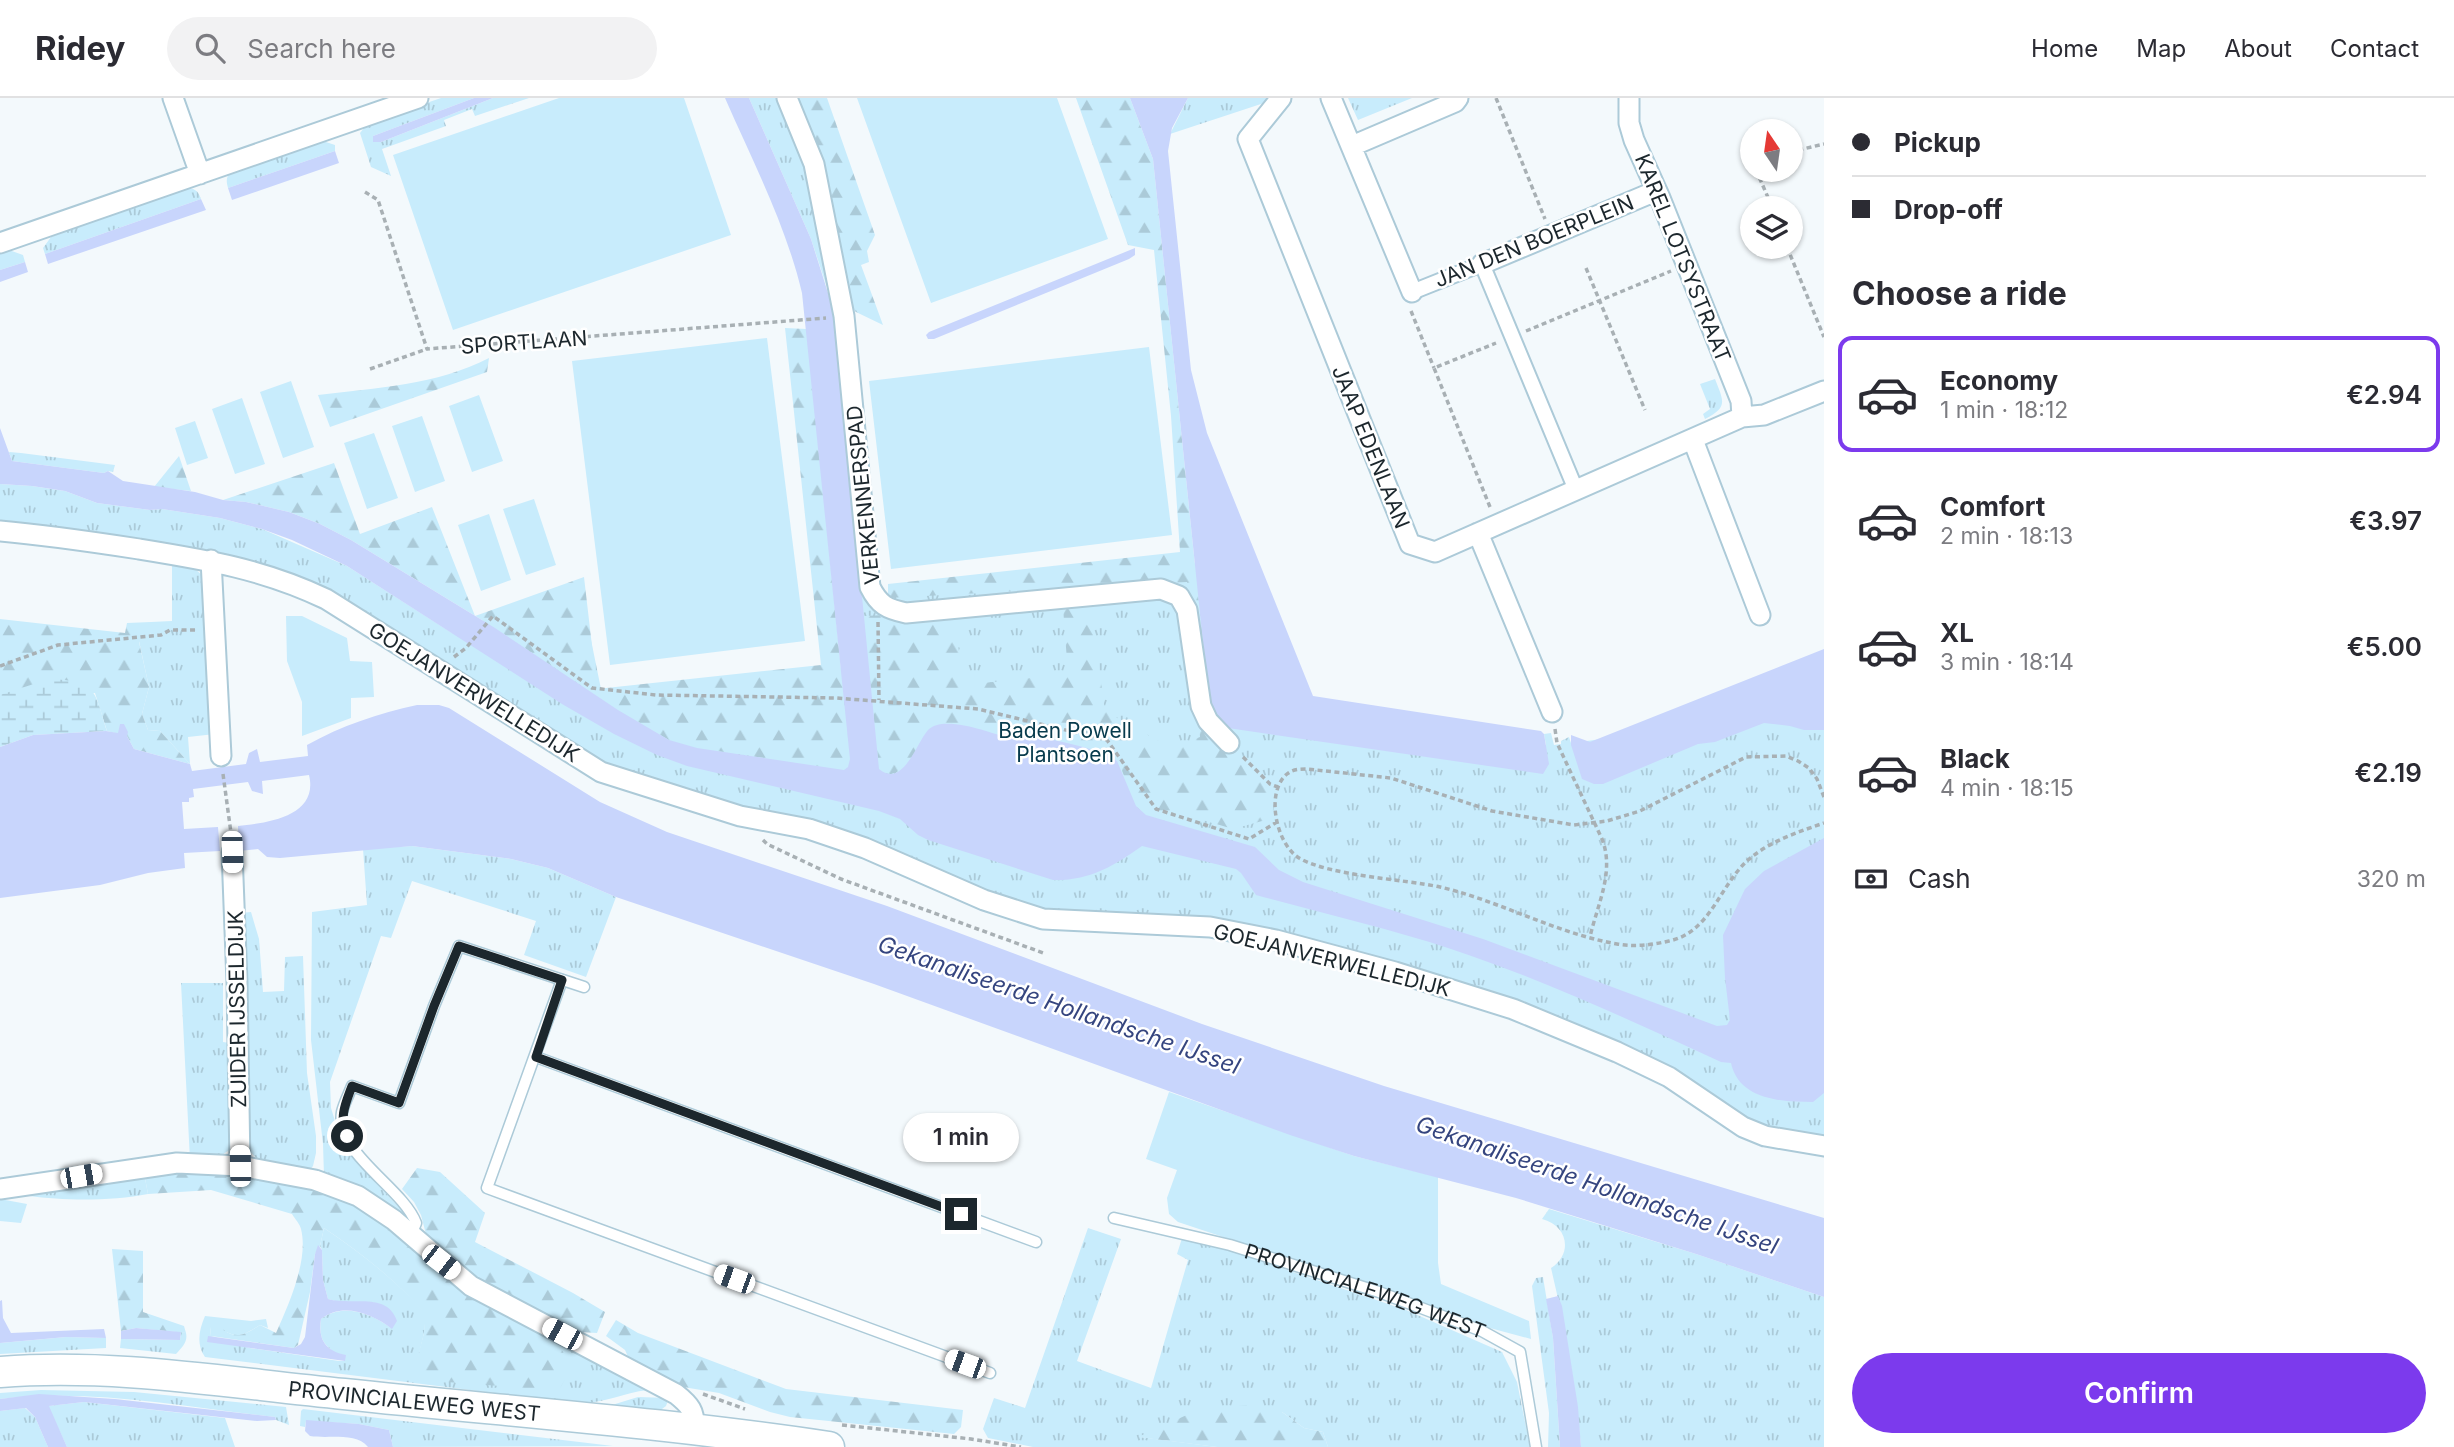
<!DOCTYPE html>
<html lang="en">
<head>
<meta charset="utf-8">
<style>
  :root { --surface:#fff; --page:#f2f2f3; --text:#2b2b33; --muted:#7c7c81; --line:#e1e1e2; --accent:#7c3aed }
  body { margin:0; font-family:Inter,sans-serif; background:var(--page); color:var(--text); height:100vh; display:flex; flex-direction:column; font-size:26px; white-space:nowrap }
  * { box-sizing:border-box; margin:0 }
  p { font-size:23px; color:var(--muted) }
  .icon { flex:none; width:38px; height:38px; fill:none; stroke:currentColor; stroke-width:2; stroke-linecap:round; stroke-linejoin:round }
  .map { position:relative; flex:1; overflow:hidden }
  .drawer { display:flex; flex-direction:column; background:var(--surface); width:630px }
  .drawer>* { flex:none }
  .top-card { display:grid; align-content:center; height:154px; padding:0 28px; background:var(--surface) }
  .needle { width:46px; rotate:347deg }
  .tools { position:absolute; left:1740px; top:21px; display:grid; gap:14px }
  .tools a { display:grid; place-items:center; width:63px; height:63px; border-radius:50%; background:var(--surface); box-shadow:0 2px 5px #0004; font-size:35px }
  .end { position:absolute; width:32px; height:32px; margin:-16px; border:9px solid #1c272d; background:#fff; box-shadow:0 0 0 4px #fff }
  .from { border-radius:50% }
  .bubble { position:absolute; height:49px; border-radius:24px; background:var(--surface); box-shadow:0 2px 5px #0004; font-size:23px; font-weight:600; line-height:49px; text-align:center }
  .car { position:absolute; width:21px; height:42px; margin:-21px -10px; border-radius:9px; box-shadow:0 0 5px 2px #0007; background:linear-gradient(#fff 24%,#345 0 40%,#fff 0 76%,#345 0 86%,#fff 0) }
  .top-card b { display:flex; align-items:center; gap:24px; height:66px; font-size:26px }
  .top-card b+b { border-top:2px solid var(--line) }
  .top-card i { width:18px; height:18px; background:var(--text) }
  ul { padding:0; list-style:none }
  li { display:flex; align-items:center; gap:21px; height:116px; margin:0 14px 10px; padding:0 14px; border:4px solid transparent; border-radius:14px }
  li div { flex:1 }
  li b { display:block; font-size:26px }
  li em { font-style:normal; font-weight:600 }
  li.selected { border-color:var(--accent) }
  li>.icon { width:63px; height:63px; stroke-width:1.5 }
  h2 { padding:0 28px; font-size:32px; line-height:84px }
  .pay { display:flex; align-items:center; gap:18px; height:77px; padding:0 28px; font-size:26px }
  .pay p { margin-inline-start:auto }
  .action { display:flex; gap:14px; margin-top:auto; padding:14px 28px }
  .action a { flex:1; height:80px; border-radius:42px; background:var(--accent); color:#fff; font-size:28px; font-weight:600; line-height:80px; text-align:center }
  header { display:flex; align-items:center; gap:42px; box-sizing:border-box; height:98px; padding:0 35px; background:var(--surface); border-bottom:2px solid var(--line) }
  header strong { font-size:33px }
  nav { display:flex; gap:38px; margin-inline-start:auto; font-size:24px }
  .search { width:490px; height:63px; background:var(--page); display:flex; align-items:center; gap:18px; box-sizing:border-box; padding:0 24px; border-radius:38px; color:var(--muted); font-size:26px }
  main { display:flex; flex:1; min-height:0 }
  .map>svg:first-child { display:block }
  .grass { fill:url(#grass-tufts) }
  .forest { fill:url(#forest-firs) }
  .wetland { fill:url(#wetland-marsh) }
  .garden { fill:#c8ecfc }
  .water { fill:#c8d5fc }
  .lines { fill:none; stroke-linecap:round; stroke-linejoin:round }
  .service-casing { stroke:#accad8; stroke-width:13 }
  .pedestrian-casing { stroke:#accad8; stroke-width:18 }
  .minor-casing { stroke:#accad8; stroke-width:23 }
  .primary-casing { stroke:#accad8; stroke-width:33 }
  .path { stroke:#a8b0b4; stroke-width:3.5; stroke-dasharray:5 3.5; stroke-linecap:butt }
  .service { stroke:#fff; stroke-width:10 }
  .pedestrian { stroke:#fff; stroke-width:14 }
  .minor { stroke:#fff; stroke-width:19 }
  .primary { stroke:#fff; stroke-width:30 }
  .route { stroke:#1c272d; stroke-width:9 }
  .labels { text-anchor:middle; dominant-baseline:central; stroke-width:5; stroke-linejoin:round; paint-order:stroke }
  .street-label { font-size:21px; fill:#1c272d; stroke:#fff }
  .park-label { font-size:21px; fill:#073b4d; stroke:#fff }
  .water-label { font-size:23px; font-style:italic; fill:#35457f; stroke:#fff }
</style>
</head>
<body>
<header>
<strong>Ridey</strong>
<div class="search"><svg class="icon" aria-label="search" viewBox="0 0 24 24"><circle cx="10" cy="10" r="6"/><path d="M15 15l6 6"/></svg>Search here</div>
<nav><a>Home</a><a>Map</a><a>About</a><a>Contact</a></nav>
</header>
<main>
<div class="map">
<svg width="1824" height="1349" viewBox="0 0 1824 1349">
  <defs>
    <pattern id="grass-tufts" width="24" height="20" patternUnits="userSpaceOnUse" patternTransform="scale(1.75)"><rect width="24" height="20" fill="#c8ecfc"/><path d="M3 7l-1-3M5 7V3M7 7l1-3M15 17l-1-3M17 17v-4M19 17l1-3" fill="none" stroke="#abcad8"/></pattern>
    <pattern id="forest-firs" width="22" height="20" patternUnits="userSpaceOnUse" patternTransform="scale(1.75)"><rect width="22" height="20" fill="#c8ecfc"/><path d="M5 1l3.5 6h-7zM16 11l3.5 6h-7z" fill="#abcad8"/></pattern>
    <pattern id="wetland-marsh" width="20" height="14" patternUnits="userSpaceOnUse" patternTransform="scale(1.75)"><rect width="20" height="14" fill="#c8ecfc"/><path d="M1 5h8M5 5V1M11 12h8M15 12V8" fill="none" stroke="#abcad8"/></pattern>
  </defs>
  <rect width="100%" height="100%" fill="#f3f9fc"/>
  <path class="grass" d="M441,0H474L373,38L381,44L493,0H529L475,18L472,11L444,22L446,28L382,51L391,78L371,69L360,35L368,25Z
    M749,0H783L805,48L833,208L811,141Z
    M1188,0H1267L1264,5L1170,36Z
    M1348,0H1412L1358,22Z
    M320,42L335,47V53L228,90C226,82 226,80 231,73Z
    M185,90C194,90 198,92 201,101L45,156L43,150L51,139Z
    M9,152L23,157L25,164L0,172V155Z
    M1715,281C1724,304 1728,309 1705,321L1703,316L1710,311L1700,286Z
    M9,354L21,355L115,367L113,374L108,373L104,375L12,363Z
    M0,386L32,388L65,393L97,405L150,412L162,411L220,420L262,431L347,468L452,535L579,483L601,591L852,573V500L1208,464L1228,622L1546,647L1544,636L1551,635L1554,647L1561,646V643L1569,639L1571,645L1625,638L1824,559V1043L1748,1023L1669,972L1398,869L1028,808L630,681L310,489L0,425Z
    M172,465L194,470L203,478L215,636L188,639L190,666L160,633L148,632L142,616L149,589L139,543L151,535V524L172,523Z
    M412,748L511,761L548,770L616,799L586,879L524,857L536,823L412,783L391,840L381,838L330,984L331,1010L339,1036L348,1054L406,1117L405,1120L324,1078L323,1046L311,942L312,814L367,807L363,751Z
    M251,814L259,841L263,894L284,893L285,859L303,858L307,975L316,1038V1055L313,1068L309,1073L260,1065L249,1052L240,815Z
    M181,885H223V944L236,946L231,1051L217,1060L190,1062Z
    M144,1075L148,1096C113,1103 65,1103 29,1098L28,1095Z
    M1549,1111L1696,1156L1824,1199V1349H1581C1576,1288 1565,1229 1551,1170C1574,1155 1567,1127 1542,1121Z
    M324,1130C360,1154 397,1183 426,1216L424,1235L414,1277L553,1241L648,1292C621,1295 602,1307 574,1305L205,1259C196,1246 199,1232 205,1218L251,1223L266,1221L268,1230L260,1227C233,1244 238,1236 210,1229L211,1238L250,1250L339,1263H345C327,1248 318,1246 321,1221C342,1205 371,1215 391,1230L373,1204H339L328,1201L323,1182L322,1152L320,1148Z
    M1088,1130L1121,1141L1077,1263L1151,1290L1188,1162L1177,1156L1183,1137L1406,1212L1502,1254L1517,1284L1530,1349H1328L1323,1334L1304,1330L1282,1314L1140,1339L1217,1349H1033L988,1340L983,1331L994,1300L1025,1310Z
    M1543,1179L1553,1240L1560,1349H1548L1549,1315L1532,1188L1536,1180Z
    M181,1234L186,1235C188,1244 182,1249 176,1256L120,1250L121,1241L180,1242Z
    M66,1239L106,1240V1250L0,1256V1245Z
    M41,1292L134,1294L286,1309L289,1327L276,1322L275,1319C184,1309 91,1290 0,1301V1295Z
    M638,1299L669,1300L666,1308L658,1314L599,1311Z
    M84,1304L225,1320L235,1349H67L48,1308Z
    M25,1310L35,1319L48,1349H0V1313Z
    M303,1311L613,1348L393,1349L389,1332L359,1326L306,1323L305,1329L300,1328L301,1313Z"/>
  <path class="forest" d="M791,0H827L875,137L867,153L869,164L861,167L883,227L856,214L844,203Z
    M1076,0H1130L1153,61L1211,622L1216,641L1274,695L1273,720L1233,731L1193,719L1181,713L1178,726L1146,717L1141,713L1136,708L1121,670L1111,658L1020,635L1009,640L978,631L915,655L897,674L891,676L884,675L879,671L864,518L952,514L965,587L1068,576L1063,509L1098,508L1094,533L1105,613L1171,650L1200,639L1187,484L888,500V486L1180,454L1171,318L1154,152L1128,147Z
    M785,230L807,231L850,661L848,669L844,672L697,650L669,642L618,612L495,530L351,442L320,426L289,414L246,404L223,402L334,365L360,436L432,409L475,518L584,479L597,591L821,567Z
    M489,260L487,274L330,329L318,297C376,290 437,287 489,260Z
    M179,358L191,393L154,389Z
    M0,521L125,535L127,525L151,524V535L139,544L149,589L142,616L148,632L160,633L190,666L134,651L127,638L107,633L95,595L0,597Z
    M417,1070L440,1074L485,1115L475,1144L573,1195L605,1214L597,1235L562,1233L489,1192L428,1144L421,1117L414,1104L402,1091Z
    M184,1071L281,1080L351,1102L553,1241C568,1257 573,1270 560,1290L551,1292L420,1282L413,1277L424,1235L425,1216C397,1183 360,1154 324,1130L320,1148L315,1156L310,1194L298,1247L294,1250L211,1238L210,1229L215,1226C235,1242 241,1239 260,1227L276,1235C288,1208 309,1162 301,1131C300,1126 295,1121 292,1116L211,1092L148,1096L144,1075Z
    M112,1151L143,1153V1214L184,1228L186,1235L136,1230L121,1233Z
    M616,1222L638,1235L786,1291L963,1312L961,1329L954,1336L790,1319L770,1314L719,1295L683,1289L629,1261L625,1252L606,1238Z
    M1251,1307L1282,1314L1304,1330L1323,1334L1328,1349H1217L1138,1339L1200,1311Z"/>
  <path class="wetland" d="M49,581C97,583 94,591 107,633L33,637L0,649V597Z"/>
  <path class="garden" d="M559,0H684L731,137L453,232L393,57Z
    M857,0H1057L1108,141L931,205Z
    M767,240L805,543L610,567L572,263Z
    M1149,249L1172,437L891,471L869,283Z
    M291,283L314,349L283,360L260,294Z
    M479,297L503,363L472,374L449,308Z
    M242,300L265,366L235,376L212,311Z
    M422,318L445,383L415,394L392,328Z
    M195,323L208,360L187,367L175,330Z
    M374,335L398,400L367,411L344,345Z
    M534,401L556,467L526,477L503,411Z
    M489,416L511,482L481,493L458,427Z
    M286,518H302L347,540L350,563L372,564L374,599L351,600V620L302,638V604L287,563Z
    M1169,994L1354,1058L1438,1079V1165L1441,1186L1529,1223L1531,1241L1453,1220L1410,1201L1178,1124L1169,1116L1167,1100L1177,1072L1146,1061Z
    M0,1101L27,1106L21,1125L0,1123Z"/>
  <path class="water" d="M474,0H493L381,44H373V38Z
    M725,0H749L811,141L834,214L879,671C903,691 917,644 928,632C943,616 991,635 1009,640L1020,635C1045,641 1099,649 1117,663L1136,708L1146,717L1255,749L1279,772L1303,784L1483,841L1717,928L1727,927L1730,922L1725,880L1723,837L1745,791L1764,773L1824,740V995L1813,1004C1782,1004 1739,1002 1731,965L1721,964C1632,923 1544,882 1451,851C1387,830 1321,815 1256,797L1241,775L1236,771L1142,748C1114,768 1089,783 1053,782L928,742L918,737L900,721L879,713L687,668L657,657L614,636L562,606L347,468L292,442L262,431L220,420L162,411L150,412L97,405L65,393L32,388L0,386V330L12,363L104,375L108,373L123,383L195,394L223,402L246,404L289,414L320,426L351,442L495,530L618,612L669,642L697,650L844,672L848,669L850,661L802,195C786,127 753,64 725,0Z
    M1130,0H1188L1172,30L1168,53L1191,272L1207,335L1313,598L1541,633L1544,636L1549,666L1543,676L1228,630L1211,622L1153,61Z
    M335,53L339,65L232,102L228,90Z
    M201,101L206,112L48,166L45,156Z
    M1135,150V157L1129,161L934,241H928L926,237L929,234Z
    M25,164L28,174L0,184V172Z
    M1824,551V632H1804L1790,628L1764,625L1715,644L1698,646L1603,686H1594L1582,681L1571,647V637L1590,644Z
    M417,607H439L449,610L600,704L667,734L887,808L1202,926L1384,988L1824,1120V1199L1696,1156L1516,1100L1354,1058L1290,1037L874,886L616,799L548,770L511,761L412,748L280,760L267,759L258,751L239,753L238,728C268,725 319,718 309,677L262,683L263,696L252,693L248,684L193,691L194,699L189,700V704H182L184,731L218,729L220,753L184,755L185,770L148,775L100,787L0,800V649L33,637L106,633L118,635L120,626H124L128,634L127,638L134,651L190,666L192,673L246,666L249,655L257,651L260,664L308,658L307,647C341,628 379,615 417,607Z
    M318,1147L322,1152L323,1182L328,1201C353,1208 387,1193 397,1223L392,1231C372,1215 342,1204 321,1221C318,1241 325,1253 346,1257L345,1263L207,1244L208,1238L294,1250L301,1246L305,1239L315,1156Z
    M1558,1198L1562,1208L1578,1309L1581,1349H1560L1553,1240L1546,1201Z
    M2,1202L3,1220L11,1235L104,1231L106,1240L66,1239L0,1245V1203Z
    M136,1230L181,1234L180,1242L121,1241V1233Z
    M39,1296L115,1301L267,1318L275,1319L276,1322L257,1323L84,1304L49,1308L67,1349H48L35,1319L26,1310L0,1313V1301Z
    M306,1322L359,1326L389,1332L393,1349H368C356,1334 328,1341 310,1338L305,1333Z"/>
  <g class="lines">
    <defs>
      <g id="service">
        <path d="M562,882L487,1090L990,1275"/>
        <path d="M536,959L1036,1144"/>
        <path id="s1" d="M1114,1120L1230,1147L1379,1194L1482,1233L1520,1254L1536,1349"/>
        <path d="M411,1137L416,1125C402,1089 335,1055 342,1014C344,1005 349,996 352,988L399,1005L434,908L459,848L584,889"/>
      </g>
      <path id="pedestrian" d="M1412,194L1482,166L1576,392"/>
      <path id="minor" d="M173,0L200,76
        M787,0L814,66L844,218L870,489C879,507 887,511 906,515L1161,491L1179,498L1187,512L1201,608L1208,623L1229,645
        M1281,0L1248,41L1410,446L1435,454L1742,319L1764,317L1824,293
        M1331,0L1412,194
        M1629,0V25L1634,42L1660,100L1741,303L1742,319
        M1352,48L1455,4L1458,0
        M0,145L418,0
        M1482,166L1656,93
        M1693,342L1760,517
        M0,433C47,437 93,444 139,451C207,462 263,471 326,501L601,674L740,718L809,731L865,750L984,802L1043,821L1210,829L1276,842L1395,874L1513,911L1617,954L1669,979L1743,1029L1765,1038L1824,1048
        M1478,435L1552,614
        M211,462L221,658
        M232,754L237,885L240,1068
        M0,1091L177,1065L240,1068L315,1082L358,1098L394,1122L471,1188L676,1296C690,1307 695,1313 694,1331"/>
      <g id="primary">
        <path id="s2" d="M0,1274C115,1265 229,1285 344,1296C505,1313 668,1325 829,1349"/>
      </g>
    </defs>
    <use href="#service" class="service-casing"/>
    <use href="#pedestrian" class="pedestrian-casing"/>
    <use href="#minor" class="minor-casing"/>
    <use href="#primary" class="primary-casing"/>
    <path class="path" d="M1496,0L1545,121
      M1790,54L1824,46
      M1756,72L1770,104L1780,110
      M365,94L378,102L427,251L826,220
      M1787,149L1824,239
      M1586,170L1645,312
      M1411,213L1434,270
      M1526,233L1671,173
      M370,271L427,251
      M1490,409L1434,270L1496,245
      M878,524L879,602
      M454,559L466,550L493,518L592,590L656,597L836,600L978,611L1107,642L1156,711L1249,741L1277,724
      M0,568L58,547L161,537L170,532H196
      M1555,631L1557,645L1602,741C1615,774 1597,807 1590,839
      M1243,659L1270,686L1278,689
      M223,676L231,735
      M1824,699L1817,681L1809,670L1798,663L1786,658L1746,659L1640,713L1607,723L1574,727L1492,713L1391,680L1307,671C1300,671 1293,671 1287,676C1265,694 1276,746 1299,760C1330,778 1403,781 1440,789C1500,803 1555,835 1617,846C1635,849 1651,847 1669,843C1711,834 1719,788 1748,762C1770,743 1798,734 1824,725
      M763,742L767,746L841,781L1046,856
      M703,1296L745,1311
      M842,1327L971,1341L1021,1349"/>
    <use href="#service" class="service"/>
    <use href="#pedestrian" class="pedestrian"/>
    <use href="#minor" class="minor"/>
    <use href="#primary" class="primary"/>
  </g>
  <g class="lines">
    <path class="route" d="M347,1038C339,1019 345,1007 352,988L399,1005L434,908L459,848L562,882L536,959L961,1116"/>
  </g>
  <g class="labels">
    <g class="street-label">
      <text transform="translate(1534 143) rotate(-22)">JAN DEN BOERPLEIN</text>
      <text transform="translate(1683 160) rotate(68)">KAREL LOTSYSTRAAT</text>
      <text transform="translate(524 244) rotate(-4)">SPORTLAAN</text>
      <text transform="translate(1371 349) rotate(68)">JAAP EDENLAAN</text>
      <text transform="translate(863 397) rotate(-96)">VERKENNERSPAD</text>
      <text transform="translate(474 594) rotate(32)">GOEJANVERWELLEDIJK</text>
      <text transform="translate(1332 862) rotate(14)">GOEJANVERWELLEDIJK</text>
      <text transform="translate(237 911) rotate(-91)">ZUIDER IJSSELDIJK</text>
      <text stroke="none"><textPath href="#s1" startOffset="262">PROVINCIALEWEG WEST</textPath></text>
      <text stroke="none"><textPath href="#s2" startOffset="416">PROVINCIALEWEG WEST</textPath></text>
    </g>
    <g class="park-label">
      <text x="1065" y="632">Baden Powell<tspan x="1065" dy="24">Plantsoen</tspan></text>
    </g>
    <g class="water-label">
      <text transform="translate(1059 907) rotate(19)">Gekanaliseerde Hollandsche IJssel</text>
      <text transform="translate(1597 1087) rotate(19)">Gekanaliseerde Hollandsche IJssel</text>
    </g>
  </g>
</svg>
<div class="tools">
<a><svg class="needle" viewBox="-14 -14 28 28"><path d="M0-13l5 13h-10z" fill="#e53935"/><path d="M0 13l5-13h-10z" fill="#7c7c81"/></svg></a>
<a><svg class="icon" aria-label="layers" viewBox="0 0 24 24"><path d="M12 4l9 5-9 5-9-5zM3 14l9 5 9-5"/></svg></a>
</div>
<i class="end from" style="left:347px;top:1038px"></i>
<i class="end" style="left:961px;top:1116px"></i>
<div class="bubble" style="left:903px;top:1015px;width:116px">1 min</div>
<i class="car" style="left:232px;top:754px;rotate:178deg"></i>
<i class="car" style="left:240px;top:1068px;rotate:359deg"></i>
<i class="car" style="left:81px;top:1078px;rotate:80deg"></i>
<i class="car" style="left:441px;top:1164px;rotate:128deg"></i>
<i class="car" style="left:734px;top:1181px;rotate:290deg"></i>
<i class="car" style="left:562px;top:1236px;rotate:298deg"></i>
<i class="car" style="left:965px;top:1266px;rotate:290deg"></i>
</div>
<section class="drawer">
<div class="top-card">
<b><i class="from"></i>Pickup</b>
<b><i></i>Drop-off</b>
</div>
<h2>Choose a ride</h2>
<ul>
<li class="selected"><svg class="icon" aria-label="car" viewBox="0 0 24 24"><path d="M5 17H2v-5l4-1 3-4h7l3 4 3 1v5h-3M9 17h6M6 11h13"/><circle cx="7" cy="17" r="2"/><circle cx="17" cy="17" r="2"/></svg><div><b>Economy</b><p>1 min · 18:12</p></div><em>€2.94</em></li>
<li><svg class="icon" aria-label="car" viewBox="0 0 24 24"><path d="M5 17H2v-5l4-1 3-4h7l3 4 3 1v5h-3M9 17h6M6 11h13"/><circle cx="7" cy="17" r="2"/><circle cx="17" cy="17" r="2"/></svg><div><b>Comfort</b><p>2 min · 18:13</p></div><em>€3.97</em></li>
<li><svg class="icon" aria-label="car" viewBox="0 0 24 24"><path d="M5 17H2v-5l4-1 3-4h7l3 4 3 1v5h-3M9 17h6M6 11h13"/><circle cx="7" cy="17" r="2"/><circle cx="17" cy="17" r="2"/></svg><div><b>XL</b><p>3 min · 18:14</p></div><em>€5.00</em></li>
<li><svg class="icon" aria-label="car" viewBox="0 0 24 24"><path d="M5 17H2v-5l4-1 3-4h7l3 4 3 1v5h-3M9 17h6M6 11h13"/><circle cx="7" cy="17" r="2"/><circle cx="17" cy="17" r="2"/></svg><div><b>Black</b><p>4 min · 18:15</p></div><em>€2.19</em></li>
</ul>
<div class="pay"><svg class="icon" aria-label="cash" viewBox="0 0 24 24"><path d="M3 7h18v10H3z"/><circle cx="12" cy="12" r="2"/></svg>Cash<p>320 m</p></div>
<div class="action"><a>Confirm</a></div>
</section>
</main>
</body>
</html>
